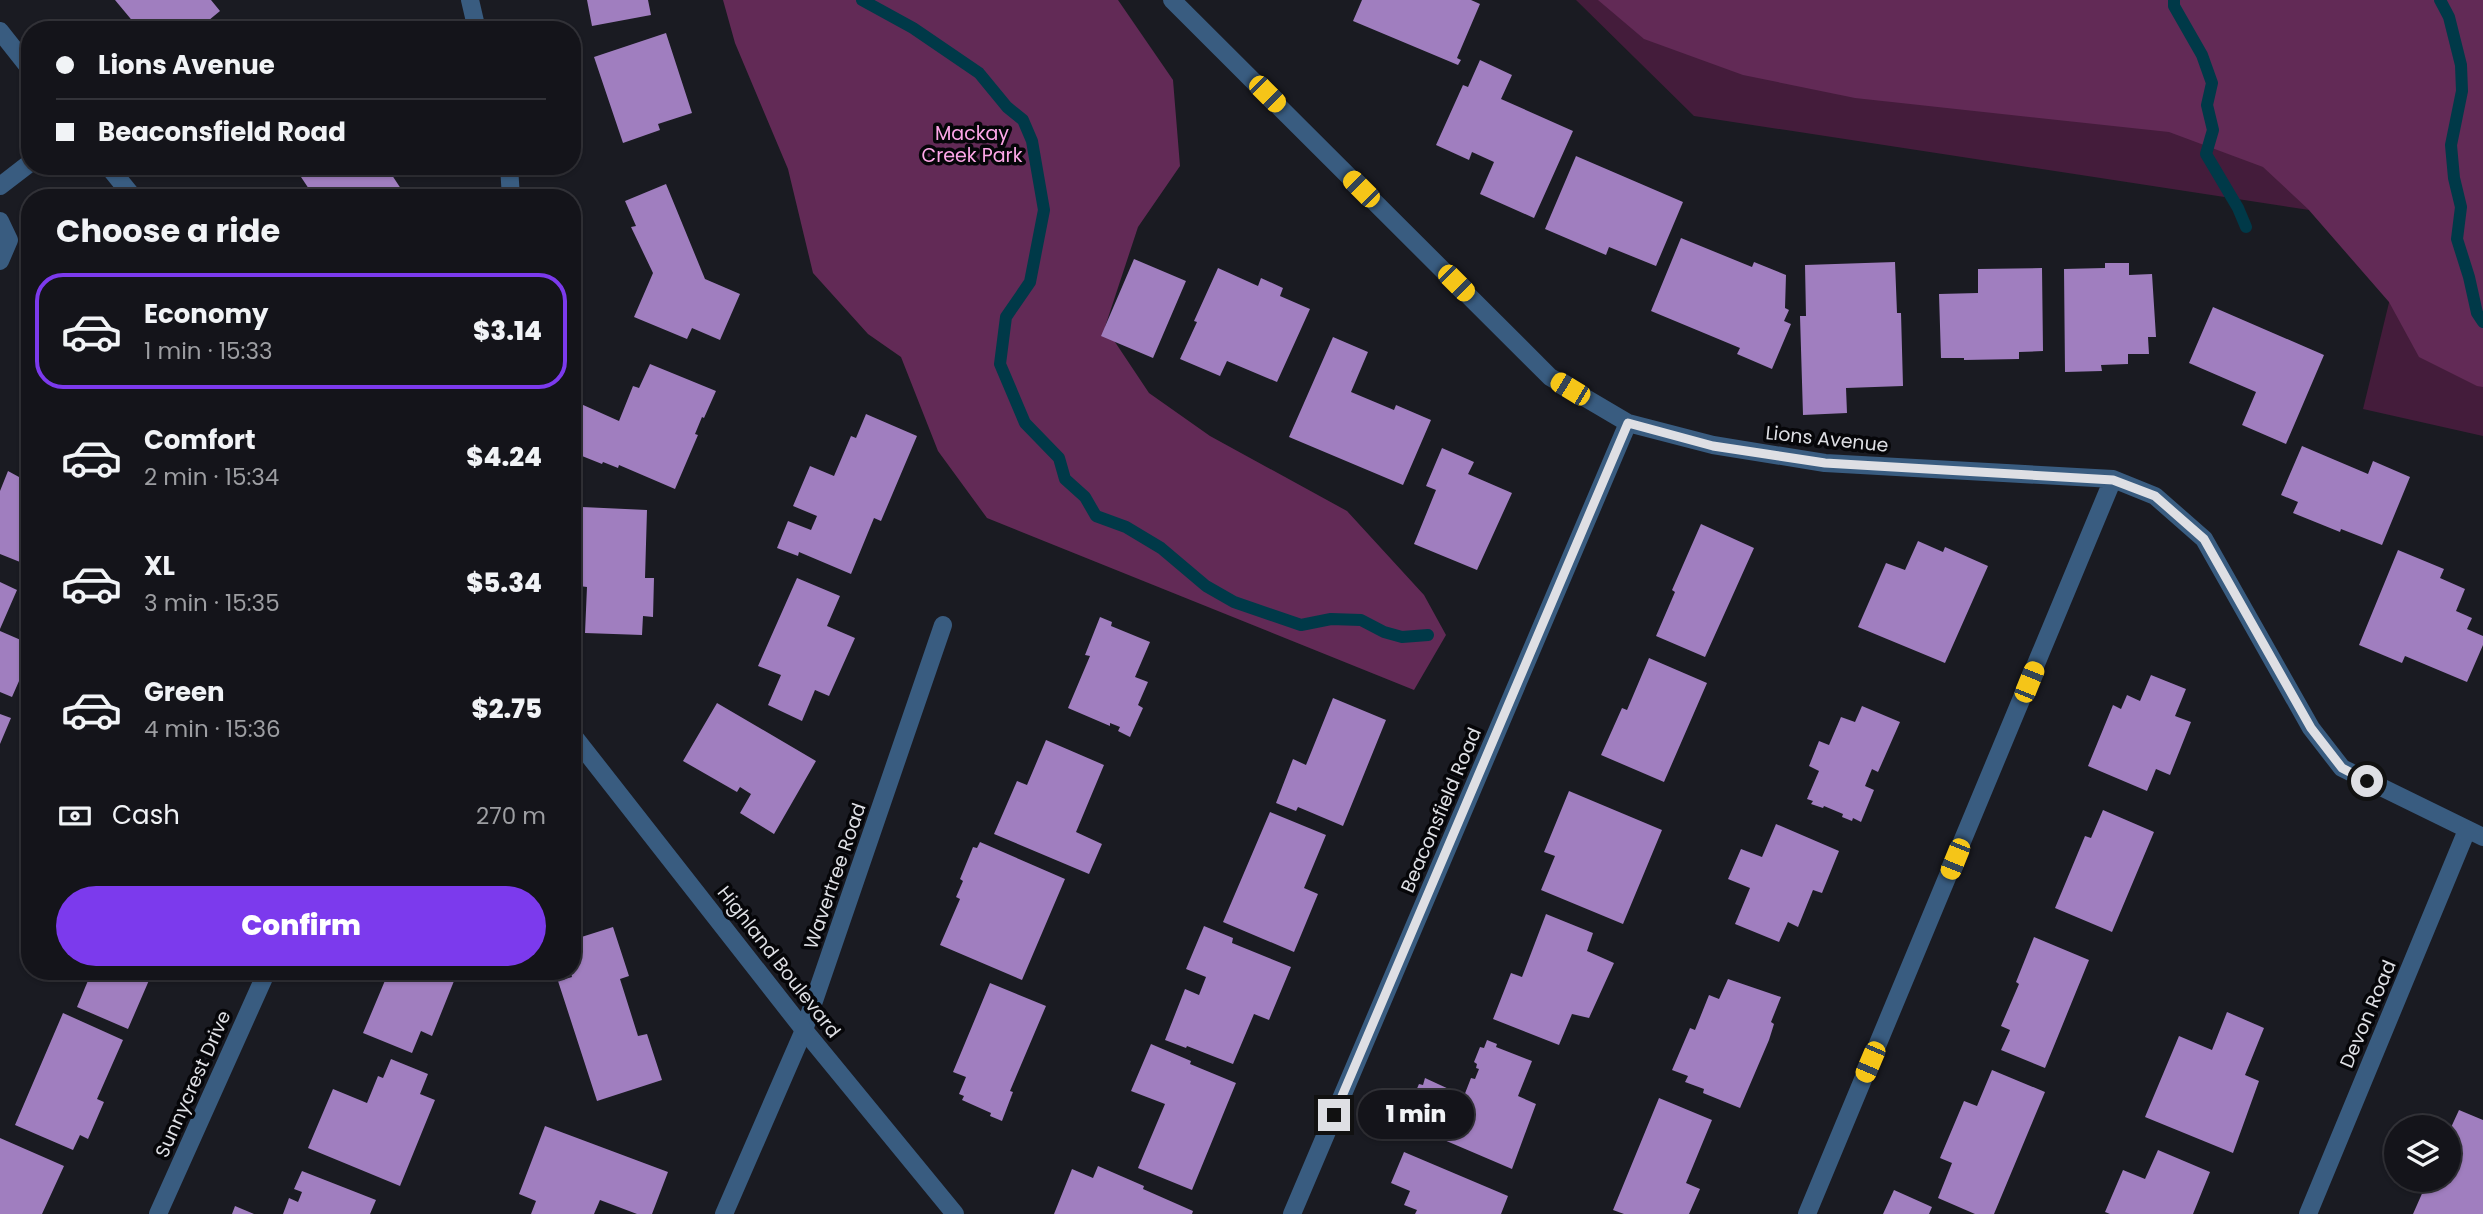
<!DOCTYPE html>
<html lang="en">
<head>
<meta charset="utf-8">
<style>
  :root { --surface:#14141a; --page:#212127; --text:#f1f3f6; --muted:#9d9ea2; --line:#333339; --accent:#7c3aed }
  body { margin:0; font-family:Poppins,sans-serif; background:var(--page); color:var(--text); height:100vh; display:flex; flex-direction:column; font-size:26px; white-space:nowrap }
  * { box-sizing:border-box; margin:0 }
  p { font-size:23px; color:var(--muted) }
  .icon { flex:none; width:38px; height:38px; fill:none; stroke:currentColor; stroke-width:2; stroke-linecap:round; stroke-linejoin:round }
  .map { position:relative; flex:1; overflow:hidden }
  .sheet { position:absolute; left:21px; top:189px; width:560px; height:791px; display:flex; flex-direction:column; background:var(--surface); border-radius:28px; box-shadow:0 2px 5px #0004,0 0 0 2px var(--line) }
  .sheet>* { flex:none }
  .hud { position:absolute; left:21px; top:21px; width:560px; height:154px; border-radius:28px; box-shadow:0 2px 5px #0004,0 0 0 2px var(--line); display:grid; align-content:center; height:154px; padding:0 35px; background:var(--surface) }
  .buttons { position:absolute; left:2384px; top:1115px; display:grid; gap:14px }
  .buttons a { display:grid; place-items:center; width:77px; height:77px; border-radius:50%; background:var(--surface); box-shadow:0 2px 5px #0004,0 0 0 2px var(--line); font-size:35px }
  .end { position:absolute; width:32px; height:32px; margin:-16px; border:9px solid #dedfe4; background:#111; box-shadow:0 0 0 4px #111 }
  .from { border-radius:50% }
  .bubble { position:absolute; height:49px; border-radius:24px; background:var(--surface); box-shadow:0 2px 5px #0004,0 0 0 2px var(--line); font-size:23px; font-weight:800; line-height:49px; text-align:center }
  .car { position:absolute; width:21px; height:42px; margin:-21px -10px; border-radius:9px; box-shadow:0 0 5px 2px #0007; background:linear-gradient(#f5c518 24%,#345 0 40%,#f5c518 0 76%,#345 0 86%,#f5c518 0) }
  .hud b { display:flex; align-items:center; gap:24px; height:66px; font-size:26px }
  .hud b+b { border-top:2px solid var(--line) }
  .hud i { width:18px; height:18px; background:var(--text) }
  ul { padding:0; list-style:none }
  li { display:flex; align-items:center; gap:21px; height:116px; margin:0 14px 10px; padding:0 21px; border:4px solid transparent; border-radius:28px }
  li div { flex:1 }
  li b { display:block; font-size:26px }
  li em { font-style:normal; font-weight:800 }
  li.current { border-color:var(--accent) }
  li>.icon { width:63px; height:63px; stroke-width:1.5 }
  h2 { padding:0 35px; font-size:32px; line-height:84px }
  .pay { display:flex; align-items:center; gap:18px; height:77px; padding:0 35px; font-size:26px }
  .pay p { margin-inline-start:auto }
  .action { display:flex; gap:14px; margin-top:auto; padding:14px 35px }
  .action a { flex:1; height:80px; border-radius:42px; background:var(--accent); color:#fff; font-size:28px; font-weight:800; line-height:80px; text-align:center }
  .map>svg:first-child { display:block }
  .green { fill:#441c3b }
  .forest { fill:#622a56 }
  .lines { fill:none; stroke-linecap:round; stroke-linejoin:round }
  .stream { stroke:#003948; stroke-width:12 }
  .building { fill:#a07ebf }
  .minor { stroke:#395c80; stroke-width:18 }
  .tertiary { stroke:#395c80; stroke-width:18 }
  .route { stroke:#dedfe4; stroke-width:9 }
  .labels { text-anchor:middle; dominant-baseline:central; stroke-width:7; stroke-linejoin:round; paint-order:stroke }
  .park-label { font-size:19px; fill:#fea7e8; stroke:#060609 }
  .street-label { font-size:19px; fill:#dedfe4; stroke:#060609 }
</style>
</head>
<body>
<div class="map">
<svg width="2483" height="1214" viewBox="0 0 2483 1214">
  <rect width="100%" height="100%" fill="#1a1b22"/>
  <path class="green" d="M1576,0H2483V436L2363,409L2408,225L1694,116Z"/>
  <path class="forest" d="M723,0H1118L1173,80L1180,166L1138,227L1105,327L1149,393L1210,436L1347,511L1424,595L1446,635L1414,690L987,518L938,451L901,357L868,334L813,273L788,169L735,43Z
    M1598,0H2483V387L2477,386L2419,357L2389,302L2308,209L2263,167L2169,132L1855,98L1743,75L1644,39Z"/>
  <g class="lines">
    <path class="stream" d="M862,0L913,28L979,73L1007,107L1023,120L1032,141L1044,210L1030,282L1006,317L1000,364L1025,423L1059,458L1065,479L1085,497L1096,516L1126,527L1161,548L1206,586L1234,602L1301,625L1331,619L1361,620L1384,632L1402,637L1428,635
      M2174,0V6L2202,55L2212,83L2207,105L2213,130L2206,154L2238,208L2246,227
      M2440,0L2449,17L2461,65L2462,91L2451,145L2454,178L2461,207L2457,239L2469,277L2477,313L2483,322"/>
  </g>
  <path class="building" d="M115,0H211L220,11L197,30H140Z
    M587,0H648L651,15L592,26Z
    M1362,0H1471L1480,4L1457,58L1461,60L1458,65L1353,21Z
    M666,33L692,113L658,124L660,130L623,143L594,57Z
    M1480,60L1512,75L1501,99L1573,131L1534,218L1480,194L1494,162L1472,152L1469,160L1436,145L1463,85L1468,87Z
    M1576,156L1683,202L1656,266L1609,247L1606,255L1545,229Z
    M305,166H386L407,198H315L297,171Z
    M666,184L705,279L740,294L720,340L692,328L687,339L634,317L653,273L631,227L636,226L625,201Z
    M1681,238L1752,267L1754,262L1786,275L1785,308L1789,310L1784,321L1791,324L1772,369L1737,354L1740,348L1651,311Z
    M1134,259L1186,281L1153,358L1101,336Z
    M1895,262L1897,313H1901L1903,386L1846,388L1847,413L1803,415L1800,316H1806L1805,265Z
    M2105,263H2129V275L2152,274L2156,337H2148L2149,354H2128V364L2101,365L2102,371L2065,372L2064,269L2105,268Z
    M1218,268L1258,286L1261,278L1283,288L1280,296L1310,309L1277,382L1227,361L1220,376L1180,359L1197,322L1194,321Z
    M2042,268L2043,351L2019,352V359L1964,360V358H1941L1939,294L1978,293V269Z
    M2213,307L2324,355L2286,444L2242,425L2256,392L2189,363Z
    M1333,337L1368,352L1351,392L1394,410L1396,405L1431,420L1403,485L1289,437Z
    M650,364L716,391L704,418L702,417L695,434L698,435L675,489L619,465L618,468L603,462L602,464L572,452V400L619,421L633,386L639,388Z
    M866,414L917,436L881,521L874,518L851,574L799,552L798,556L777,548L788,521L811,530L817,516L793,506L810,466L834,476L851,436L856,438Z
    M2302,446L2368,474L2373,461L2410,477L2382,545L2341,529L2340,532L2293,513L2298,502L2281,495Z
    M1442,448L1474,462L1468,474L1512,493L1477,570L1414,544L1436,490L1426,486Z
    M30,452V566L0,554V491L8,471L19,477Z
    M582,507L647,510L645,578H654L653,617L643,616L642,635L585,633L587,587L579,586Z
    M1701,524L1754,548L1705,657L1656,636L1675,592L1672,590Z
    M1918,541L1943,552L1945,547L1988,566L1945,663L1858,627L1886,563L1905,570Z
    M2398,550L2444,569L2440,578L2465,589L2456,611L2472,618L2467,629L2483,636V645L2467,682L2405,656L2402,663L2359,645Z
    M797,578L840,596L827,626L855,638L829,696L815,690L802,721L768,705L781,675L758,666Z
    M0,582L17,590L0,629Z
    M1100,617L1112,622L1111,626L1150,642L1135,677L1148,682L1138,705L1143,708L1130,737L1118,731L1120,727L1110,723V726L1068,708L1090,656L1085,655Z
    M0,631L30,644V656L12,697L0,692Z
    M1649,658L1707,683L1664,782L1601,755L1622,708L1627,710Z
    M2151,675L2186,689L2175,716L2191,722L2170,775L2156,769L2147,791L2088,766L2113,705L2121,709L2127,695L2140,701Z
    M1333,698L1386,720L1343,826L1298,807L1296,811L1276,803L1293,759L1306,765Z
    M717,703L816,761L774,834L740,813L751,794L740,787L737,792L683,761Z
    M1862,706L1900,722L1878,772L1872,769L1865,786L1874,790L1861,822L1853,818L1852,821L1842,817L1843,814L1824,806L1823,808L1811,804L1813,801L1807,799L1819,771L1809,766L1819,741L1829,745L1841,717L1855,722Z
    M0,714L11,718L0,744Z
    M1046,740L1104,765L1076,832L1102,844L1089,874L994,834L1017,781L1027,785Z
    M1569,791L1662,830L1623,924L1541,890L1555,856L1544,852Z
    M2103,810L2154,832L2112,932L2055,908L2085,836L2091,838Z
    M1270,812L1326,835L1304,888L1318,894L1294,952L1223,922Z
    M1776,824L1839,851L1822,893L1813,890L1798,927L1788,922L1779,942L1735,924L1750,888L1728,879L1741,849L1762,857Z
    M980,842L1065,879L1022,980L940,945L960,899L956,897L963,881L960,879L973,847L977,848Z
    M1546,914L1593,933L1587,951L1614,963L1589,1018L1572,1014L1559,1045L1493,1019L1511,973L1522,977Z
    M1204,926L1233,938L1232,943L1291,967L1269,1020L1254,1014L1233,1064L1187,1046L1186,1048L1165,1040L1185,989L1199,995L1206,977L1186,969Z
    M613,927L629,976L620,979L638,1036L647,1034L662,1080L597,1101L558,981L572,977L570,971H572V940Z
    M2034,937L2089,960L2045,1068L2001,1050L2010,1030L2001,1026L2019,984L2016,982Z
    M92,971H153L128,1029L77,1007Z
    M389,971H458L432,1036L421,1031L412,1053L363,1033Z
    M1728,979L1781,997L1771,1022L1774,1024L1769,1040L1740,1108L1703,1093L1704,1089L1685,1082L1688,1076L1672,1070L1690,1028L1695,1030L1709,995L1719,999Z
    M990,983L1046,1006L1010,1091L1013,1092L1002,1121L990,1116L991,1113L962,1100L964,1096L959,1094L966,1077L953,1072Z
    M2227,1012L2264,1028L2245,1075L2259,1081L2233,1153L2145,1117L2179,1036L2212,1050Z
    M63,1013L123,1040L97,1099L104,1102L88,1139L80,1135L73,1150L15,1125Z
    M1487,1040L1497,1044L1496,1047L1532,1061L1518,1096L1536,1104L1512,1169L1402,1122L1419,1084L1423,1085L1425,1078L1464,1096L1471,1078L1475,1079L1479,1069L1476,1068L1477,1064L1474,1062L1480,1047L1484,1048Z
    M1151,1044L1191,1061L1190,1064L1236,1083L1192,1190L1138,1168L1165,1104L1131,1091Z
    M391,1059L428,1074L420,1094L435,1100L400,1186L308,1148L333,1089L367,1103L378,1076L383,1078Z
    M1992,1070L2045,1092L1994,1214H1975L1938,1198L1952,1163L1940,1158L1964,1101L1977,1106Z
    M1659,1098L1712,1120L1686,1183L1700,1189L1689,1214H1624L1613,1210Z
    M2459,1110L2483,1120V1214H2413L2428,1180H2448V1144L2451,1138L2448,1134Z
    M545,1126L668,1172L652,1214H637L600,1200L594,1214H531L536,1201L519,1194Z
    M0,1138L64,1166L42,1214H0Z
    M2158,1150L2210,1172L2193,1214H2110L2105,1212L2123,1170L2145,1179Z
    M1404,1152L1508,1196L1501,1214H1415L1417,1210L1404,1205L1410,1191L1391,1183Z
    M1098,1166L1144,1186L1143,1189L1193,1211L1192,1214H1054L1072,1169L1093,1178Z
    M302,1171L376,1200L370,1214H283L289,1198L298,1202L302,1192L294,1189Z
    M1894,1190L1932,1207L1929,1214H1883Z
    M235,1206L254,1214H232Z"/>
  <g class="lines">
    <path class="minor" d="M470,0L477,30
      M1172,0L1550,377L1628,423L1713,445L1825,463L2113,479L2155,496L2204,539L2311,728L2342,768L2483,837
      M509,166L511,198
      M0,186L30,163
      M0,221L9,240L0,261
      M158,1214L267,971
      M724,1214L804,1030L943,625
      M1292,1214L1628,423
      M1807,1214L2113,479
      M2308,1214L2467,830"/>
    <path class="tertiary" d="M0,31L30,69
      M108,166L134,198
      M572,734L804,1030L955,1214"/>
  </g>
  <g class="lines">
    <path class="route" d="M1334,1115L1628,423L1713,446L1825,463L2113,480L2155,496L2204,539L2311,728L2342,768L2367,781"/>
  </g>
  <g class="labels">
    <g class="park-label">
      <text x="972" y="133">Mackay<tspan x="972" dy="22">Creek Park</tspan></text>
    </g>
    <g class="street-label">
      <text transform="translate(1827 439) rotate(6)">Lions Avenue</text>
      <text transform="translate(1441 810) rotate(-67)">Beaconsfield Road</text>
      <text transform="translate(835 876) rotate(-71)">Wavertree Road</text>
      <text transform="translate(779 962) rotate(52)">Highland Boulevard</text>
      <text transform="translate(2368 1014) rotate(-67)">Devon Road</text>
      <text transform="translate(193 1084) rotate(-66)">Sunnycrest Drive</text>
    </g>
  </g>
</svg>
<div class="buttons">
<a><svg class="icon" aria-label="layers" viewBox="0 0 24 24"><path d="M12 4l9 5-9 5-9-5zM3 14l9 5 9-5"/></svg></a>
</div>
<i class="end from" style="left:2367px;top:781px"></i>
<i class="end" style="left:1334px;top:1115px"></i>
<div class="bubble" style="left:1358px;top:1090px;width:116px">1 min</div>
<i class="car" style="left:1267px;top:94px;rotate:135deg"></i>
<i class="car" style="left:1361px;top:189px;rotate:315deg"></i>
<i class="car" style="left:1456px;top:283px;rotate:135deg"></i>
<i class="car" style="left:1570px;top:389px;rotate:301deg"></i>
<i class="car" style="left:2029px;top:682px;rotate:22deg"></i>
<i class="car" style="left:1955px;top:859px;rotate:202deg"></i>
<i class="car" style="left:1870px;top:1062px;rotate:203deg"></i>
<div class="hud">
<b><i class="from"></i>Lions Avenue</b>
<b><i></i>Beaconsfield Road</b>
</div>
<section class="sheet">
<h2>Choose a ride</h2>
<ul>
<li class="current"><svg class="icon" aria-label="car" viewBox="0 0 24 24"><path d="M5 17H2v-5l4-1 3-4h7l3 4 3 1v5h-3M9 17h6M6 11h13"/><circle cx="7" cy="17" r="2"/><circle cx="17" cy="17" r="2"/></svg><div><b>Economy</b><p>1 min · 15:33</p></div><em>$3.14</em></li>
<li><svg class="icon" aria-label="car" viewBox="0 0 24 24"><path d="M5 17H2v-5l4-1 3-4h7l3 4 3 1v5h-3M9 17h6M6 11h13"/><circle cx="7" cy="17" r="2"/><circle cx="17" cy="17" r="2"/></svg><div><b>Comfort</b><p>2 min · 15:34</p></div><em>$4.24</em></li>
<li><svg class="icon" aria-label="car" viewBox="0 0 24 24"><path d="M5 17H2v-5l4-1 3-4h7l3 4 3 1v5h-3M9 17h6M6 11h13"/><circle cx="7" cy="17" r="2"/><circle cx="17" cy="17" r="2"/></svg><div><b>XL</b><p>3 min · 15:35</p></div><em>$5.34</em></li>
<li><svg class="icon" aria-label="car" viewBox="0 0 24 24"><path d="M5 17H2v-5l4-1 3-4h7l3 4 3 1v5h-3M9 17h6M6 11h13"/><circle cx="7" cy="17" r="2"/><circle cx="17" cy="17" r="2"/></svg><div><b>Green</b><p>4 min · 15:36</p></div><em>$2.75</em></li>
</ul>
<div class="pay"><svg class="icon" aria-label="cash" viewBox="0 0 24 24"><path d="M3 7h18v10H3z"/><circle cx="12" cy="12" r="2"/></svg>Cash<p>270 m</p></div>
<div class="action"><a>Confirm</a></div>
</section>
</div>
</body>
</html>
